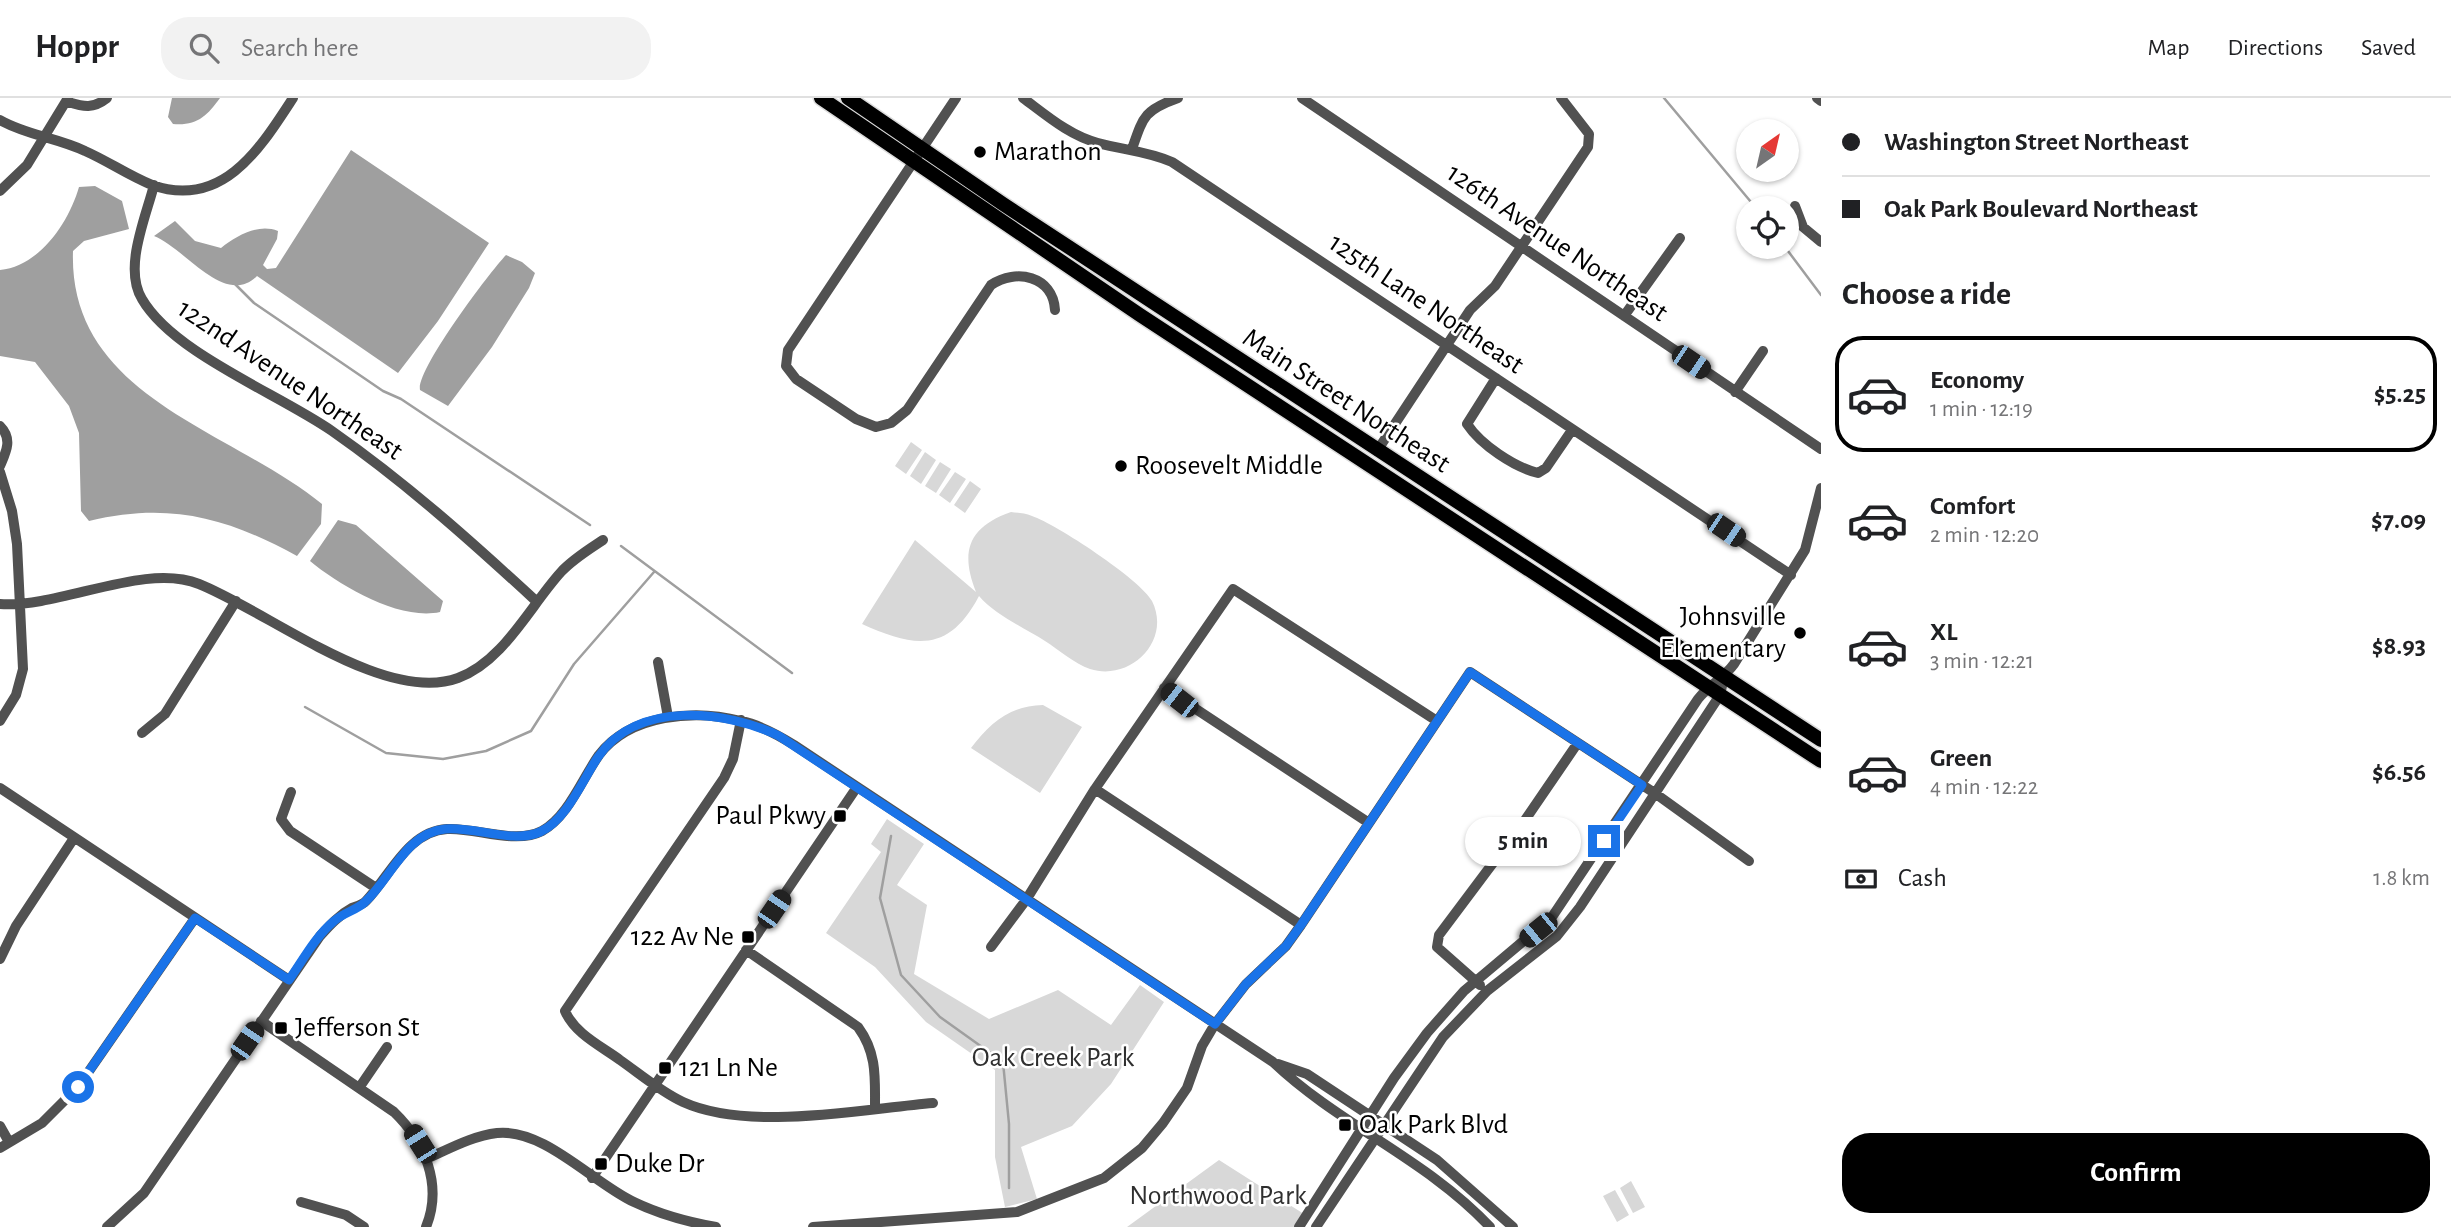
<!DOCTYPE html>
<html lang="en">
<head>
<meta charset="utf-8">
<style>
  :root { --surface:#fff; --page:#f2f2f2; --text:#202124; --muted:#757577; --line:#e0e0e0; --accent:#000 }
  body { margin:0; font-family:"Alegreya Sans",sans-serif; background:var(--page); color:var(--text); height:100vh; display:flex; flex-direction:column; font-size:26px; white-space:nowrap }
  * { box-sizing:border-box; margin:0 }
  p { font-size:23px; color:var(--muted) }
  .icon { flex:none; width:38px; height:38px; fill:none; stroke:currentColor; stroke-width:2; stroke-linecap:round; stroke-linejoin:round }
  .map { position:relative; flex:1; overflow:hidden }
  .details { display:flex; flex-direction:column; background:var(--surface); width:630px }
  .details>* { flex:none }
  .top-card { display:grid; align-content:center; height:154px; padding:0 21px; background:var(--surface) }
  .needle { width:46px; rotate:34deg }
  .tools { position:absolute; left:1736px; top:21px; display:grid; gap:14px }
  .tools a { display:grid; place-items:center; width:63px; height:63px; border-radius:50%; background:var(--surface); box-shadow:0 2px 5px #0004; font-size:35px }
  .end { position:absolute; width:32px; height:32px; margin:-16px; border:9px solid #1a73e8; background:#fff; box-shadow:0 0 0 4px #fff }
  .from { border-radius:50% }
  .bubble { position:absolute; height:49px; border-radius:24px; background:var(--surface); box-shadow:0 2px 5px #0004; font-size:23px; font-weight:700; line-height:49px; text-align:center }
  .car { position:absolute; width:21px; height:42px; margin:-21px -10px; border-radius:9px; box-shadow:0 0 5px 2px #0007; background:linear-gradient(#222 24%,#8ab4d8 0 40%,#222 0 76%,#8ab4d8 0 86%,#222 0) }
  .top-card b { display:flex; align-items:center; gap:24px; height:66px; font-size:26px }
  .top-card b+b { border-top:2px solid var(--line) }
  .top-card i { width:18px; height:18px; background:var(--text) }
  ul { padding:0; list-style:none }
  li { display:flex; align-items:center; gap:21px; height:116px; margin:0 14px 10px; padding:0 7px; border:4px solid transparent; border-radius:28px }
  li div { flex:1 }
  li b { display:block; font-size:26px }
  li em { font-style:normal; font-weight:700 }
  li.on { border-color:var(--accent) }
  li>.icon { width:63px; height:63px; stroke-width:1.5 }
  h2 { padding:0 21px; font-size:32px; line-height:84px }
  .pay { display:flex; align-items:center; gap:18px; height:77px; padding:0 21px; font-size:26px }
  .pay p { margin-inline-start:auto }
  .primary-button { display:flex; gap:14px; margin-top:auto; padding:14px 21px }
  .primary-button a { flex:1; height:80px; border-radius:28px; background:var(--accent); color:#fff; font-size:28px; font-weight:700; line-height:80px; text-align:center }
  header { display:flex; align-items:center; gap:42px; box-sizing:border-box; height:98px; padding:0 35px; background:var(--surface); border-bottom:2px solid var(--line) }
  header strong { font-size:33px }
  nav { display:flex; gap:38px; margin-inline-start:auto; font-size:24px }
  .search { width:490px; height:63px; background:var(--page); display:flex; align-items:center; gap:18px; box-sizing:border-box; padding:0 24px; border-radius:28px; color:var(--muted); font-size:26px }
  main { display:flex; flex:1; min-height:0 }
  .map>svg:first-child { display:block }
  .green { fill:#d8d8d8 }
  .water { fill:#9f9f9f }
  .lines { fill:none; stroke-linecap:round; stroke-linejoin:round }
  .stream { stroke:#9f9f9f; stroke-width:2.5 }
  .major-casing { stroke:#dbdbdb; stroke-width:17 }
  .minor { stroke:#515151; stroke-width:10 }
  .major { stroke:#000; stroke-width:14 }
  .route { stroke:#1a73e8; stroke-width:9 }
  .poi-dot { fill:#000; stroke:#fff; stroke-width:2.5 }
  .labels { text-anchor:middle; dominant-baseline:central; stroke-width:5; stroke-linejoin:round; paint-order:stroke }
  .poi-label { font-size:28px; fill:#000; stroke:#fff; text-anchor:start }
  .street-label { font-size:28px; fill:#000; stroke:#fff }
  .park-label { font-size:28px; fill:#2f2f2f; stroke:#fff }
</style>
</head>
<body>
<header>
<strong>Hoppr</strong>
<div class="search"><svg class="icon" aria-label="search" viewBox="0 0 24 24"><circle cx="10" cy="10" r="6"/><path d="M15 15l6 6"/></svg>Search here</div>
<nav><a>Map</a><a>Directions</a><a>Saved</a></nav>
</header>
<main>
<div class="map">
<svg width="1821" height="1129" viewBox="0 0 1821 1129">
  <rect width="100%" height="100%" fill="#fff"/>
  <path class="green" d="M911,344L922,352L906,376L895,368Z
    M925,354L936,362L921,386L910,378Z
    M940,364L951,371L936,395L925,388Z
    M955,374L966,381L950,405L939,397Z
    M970,383L981,391L965,415L954,407Z
    M1011,414C1018,415 1025,415 1032,418C1056,426 1141,482 1152,503C1172,543 1130,584 1090,571C1075,566 1059,552 1045,543C1025,530 995,517 979,498C949,555 915,550 862,526L915,442L976,494C960,454 968,429 1011,414Z
    M1043,607L1082,629L1040,695L971,650C991,624 1010,608 1043,607Z
    M887,721L924,746L897,787L927,807L914,876L989,921L1058,892L1111,927L1140,887L1164,904L1111,986L1072,1028L1021,1049L1037,1101L1005,1109L995,1059V972L926,924L875,869L826,835L881,754L871,746Z
    M1219,1062L1304,1116L1295,1129H1127Z
    M1631,1083L1645,1109L1633,1115L1620,1090Z
    M1615,1092L1629,1117L1617,1124L1603,1098Z"/>
  <path class="water" d="M172,0H220C207,18 197,28 173,26L168,19Z
    M351,52L489,145L438,223L398,275L257,178C225,210 185,150 154,138L175,123L195,143L221,150C236,138 258,125 278,133L277,141L263,167L267,171L276,170Z
    M95,88L122,103L129,131L84,143L73,153C68,299 230,331 322,406L321,426L297,458C226,419 168,404 89,423L81,413L79,335L69,308L35,264L0,258V172C40,168 69,124 79,89Z
    M506,157L522,164L535,175L529,190L492,249L448,308L420,292C416,272 489,175 506,157Z
    M338,422L356,427L443,503L440,514C400,523 340,488 310,463Z"/>
  <g class="lines">
    <path class="stream" d="M1664,0L1756,110
      M1785,149L1821,197
      M235,186L254,205L383,293L401,301L590,427
      M621,448L792,575
      M305,609L386,655L443,661L486,653L531,633L574,566L654,474
      M891,738L880,800L901,877L940,919L1003,964L1009,1026V1090"/>
    <defs>
      <path id="major" d="M821,0L1140,217L1821,663
        M848,0L1003,106L1821,642"/>
    </defs>
    <use href="#major" class="major-casing"/>
    <path class="minor" d="M956,0L788,252L786,268L796,281L856,321L876,329L891,325L907,312L991,187C1016,170 1053,178 1055,212
      M1023,0C1046,17 1070,38 1098,45C1123,52 1147,53 1172,64L1791,477
      M1302,0L1821,351
      M1817,0L1821,3
      M68,4C84,9 93,11 107,0
      M0,22C26,37 58,40 85,53C108,63 129,78 152,87C223,112 261,49 293,0
      M1132,51C1143,19 1144,12 1178,0
      M154,87C146,119 123,170 142,201C173,255 279,296 332,333C405,384 471,443 536,503
      M0,93L27,67L68,0
      M1795,108L1803,129L1821,144
      M1624,218L1680,140
      M1496,280L1467,326C1481,347 1514,369 1538,375L1546,370L1572,332
      M1735,294L1763,253
      M0,328C13,341 6,354 0,368
      M1377,353L1470,212L1495,188L1588,49L1589,36L1561,0
      M0,374L12,413L17,446L23,571L16,597L0,623
      M0,506C61,510 144,464 199,486C269,514 385,607 458,580C503,564 530,508 561,474C573,461 588,452 603,442
      M658,564L668,619
      M1164,590L1369,725
      M741,622L733,661L724,680L565,913C575,936 601,948 620,962C640,976 661,994 683,1004C749,1034 861,1011 933,1005
      M142,635L165,616L236,503
      M0,690L289,882
      M1095,691L1301,827
      M291,694L281,721L290,733L376,790
      M991,849L1026,802L1095,691L1233,491L1437,623
      M746,852L858,929C877,955 875,979 875,1010
      M0,861L16,828L74,740
      M1480,887L1437,849L1439,837L1523,725L1577,646
      M261,923L394,1014C425,1044 443,1087 426,1129
      M1278,966L1307,976L1437,1062L1513,1129
      M359,990L387,949
      M0,1028L9,1044
      M0,1050L42,1025L78,989L195,820
      M426,1061C449,1051 472,1038 497,1035C544,1030 593,1085 634,1104C661,1117 688,1124 716,1129
      M592,1080L857,689
      M301,1104L346,1117L364,1129
      M107,1129L144,1095L320,838C330,827 339,817 352,810C357,808 362,807 366,803C390,778 408,733 447,731C475,729 515,747 542,733C568,719 582,681 599,657C630,616 695,611 741,623C760,627 778,637 794,647L1273,964C1339,1027 1428,1062 1490,1129
      M813,1129L1017,1114L1104,1080L1142,1050L1163,1025L1187,990L1202,948L1215,926L1246,886L1286,848L1301,827L1470,574L1656,696L1749,763
      M1299,1129L1394,980L1427,935L1464,893L1552,819L1698,601C1709,587 1724,580 1734,566L1805,452L1821,390
      M1316,1129L1443,939L1487,893L1557,838L1580,809L1720,597L1724,579"/>
    <use href="#major" class="major"/>
  </g>
  <g class="lines">
    <path class="route" d="M78,989L195,820L289,882C303,862 315,839 334,823C343,815 357,812 365,804C391,780 406,735 445,731C475,728 512,746 540,734C567,722 583,681 598,659C637,602 726,612 779,638L1215,926L1246,886L1286,848L1301,827L1470,574L1642,687L1604,743"/>
  </g>
  <g class="poi-dot">
    <circle cx="980" cy="54" r="7"/>
    <circle cx="1121" cy="368" r="7"/>
    <circle cx="1800" cy="535" r="7"/>
    <rect x="833" y="711" width="14" height="14" rx="3.5"/>
    <rect x="741" y="832" width="14" height="14" rx="3.5"/>
    <rect x="274" y="923" width="14" height="14" rx="3.5"/>
    <rect x="658" y="963" width="14" height="14" rx="3.5"/>
    <rect x="1338" y="1020" width="14" height="14" rx="3.5"/>
    <rect x="594" y="1059" width="14" height="14" rx="3.5"/>
  </g>
  <g class="labels">
    <g class="poi-label">
      <text x="994" y="54">Marathon</text>
      <text x="1135" y="368">Roosevelt Middle</text>
      <text x="1786" y="519" text-anchor="end">Johnsville<tspan x="1786" dy="32">Elementary</tspan></text>
      <text x="826" y="718" text-anchor="end">Paul Pkwy</text>
      <text x="734" y="839" text-anchor="end">122 Av Ne</text>
      <text x="295" y="930">Jefferson St</text>
      <text x="679" y="970">121 Ln Ne</text>
      <text x="1359" y="1027">Oak Park Blvd</text>
      <text x="615" y="1066">Duke Dr</text>
    </g>
    <g class="street-label">
      <text transform="translate(1557 145) rotate(34)">126th Avenue Northeast</text>
      <text transform="translate(1426 206) rotate(34)">125th Lane Northeast</text>
      <text transform="translate(290 282) rotate(34)">122nd Avenue Northeast</text>
      <text transform="translate(1346 303) rotate(33)">Main Street Northeast</text>
    </g>
    <g class="park-label">
      <text x="1053" y="960">Oak Creek Park</text>
      <text x="1218" y="1098">Northwood Park</text>
    </g>
  </g>
</svg>
<div class="tools">
<a><svg class="needle" viewBox="-14 -14 28 28"><path d="M0-13l5 13h-10z" fill="#e53935"/><path d="M0 13l5-13h-10z" fill="#757577"/></svg></a>
<a><svg class="icon" aria-label="locate" viewBox="0 0 24 24"><circle cx="12" cy="12" r="6"/><path d="M12 2v4M12 18v4M2 12h4M18 12h4"/></svg></a>
</div>
<i class="end from" style="left:78px;top:989px"></i>
<i class="end" style="left:1604px;top:743px"></i>
<div class="bubble" style="left:1465px;top:719px;width:116px">5 min</div>
<i class="car" style="left:1691px;top:264px;rotate:124deg"></i>
<i class="car" style="left:1726px;top:432px;rotate:124deg"></i>
<i class="car" style="left:1179px;top:602px;rotate:308deg"></i>
<i class="car" style="left:774px;top:811px;rotate:34deg"></i>
<i class="car" style="left:1538px;top:832px;rotate:231deg"></i>
<i class="car" style="left:247px;top:943px;rotate:34deg"></i>
<i class="car" style="left:420px;top:1046px;rotate:328deg"></i>
</div>
<section class="details">
<div class="top-card">
<b><i class="from"></i>Washington Street Northeast</b>
<b><i></i>Oak Park Boulevard Northeast</b>
</div>
<h2>Choose a ride</h2>
<ul>
<li class="on"><svg class="icon" aria-label="car" viewBox="0 0 24 24"><path d="M5 17H2v-5l4-1 3-4h7l3 4 3 1v5h-3M9 17h6M6 11h13"/><circle cx="7" cy="17" r="2"/><circle cx="17" cy="17" r="2"/></svg><div><b>Economy</b><p>1 min · 12:19</p></div><em>$5.25</em></li>
<li><svg class="icon" aria-label="car" viewBox="0 0 24 24"><path d="M5 17H2v-5l4-1 3-4h7l3 4 3 1v5h-3M9 17h6M6 11h13"/><circle cx="7" cy="17" r="2"/><circle cx="17" cy="17" r="2"/></svg><div><b>Comfort</b><p>2 min · 12:20</p></div><em>$7.09</em></li>
<li><svg class="icon" aria-label="car" viewBox="0 0 24 24"><path d="M5 17H2v-5l4-1 3-4h7l3 4 3 1v5h-3M9 17h6M6 11h13"/><circle cx="7" cy="17" r="2"/><circle cx="17" cy="17" r="2"/></svg><div><b>XL</b><p>3 min · 12:21</p></div><em>$8.93</em></li>
<li><svg class="icon" aria-label="car" viewBox="0 0 24 24"><path d="M5 17H2v-5l4-1 3-4h7l3 4 3 1v5h-3M9 17h6M6 11h13"/><circle cx="7" cy="17" r="2"/><circle cx="17" cy="17" r="2"/></svg><div><b>Green</b><p>4 min · 12:22</p></div><em>$6.56</em></li>
</ul>
<div class="pay"><svg class="icon" aria-label="cash" viewBox="0 0 24 24"><path d="M3 7h18v10H3z"/><circle cx="12" cy="12" r="2"/></svg>Cash<p>1.8 km</p></div>
<div class="primary-button"><a>Confirm</a></div>
</section>
</main>
</body>
</html>
